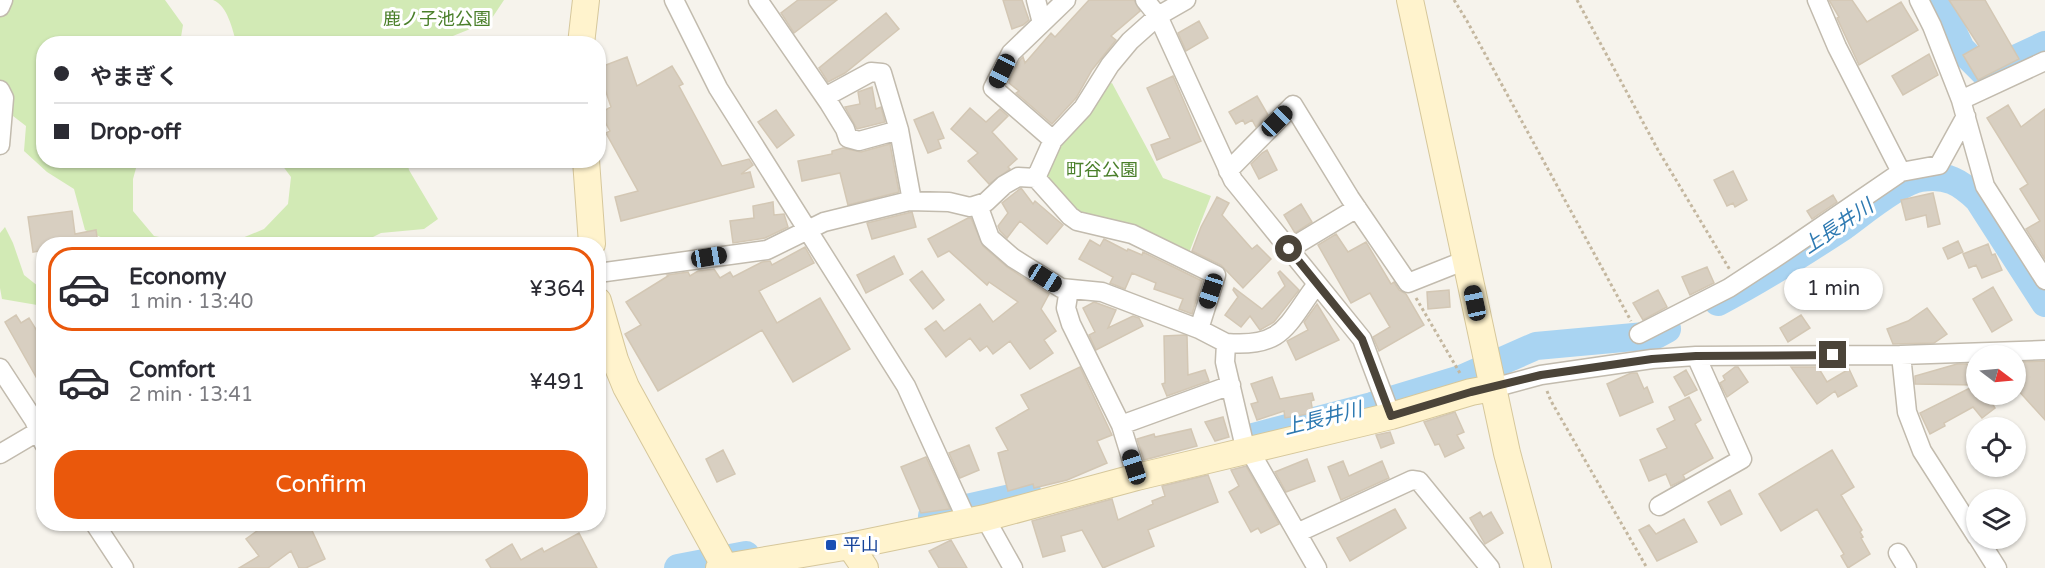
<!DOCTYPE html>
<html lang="en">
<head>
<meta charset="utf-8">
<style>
  :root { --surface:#fff; --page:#f2f2f3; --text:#2b2b33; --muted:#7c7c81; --line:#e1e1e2; --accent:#ea580c }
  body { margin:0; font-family:"Varela Round","Noto Sans JP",sans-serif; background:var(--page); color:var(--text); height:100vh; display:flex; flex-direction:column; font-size:22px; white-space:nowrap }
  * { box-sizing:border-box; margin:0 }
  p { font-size:20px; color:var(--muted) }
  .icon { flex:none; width:33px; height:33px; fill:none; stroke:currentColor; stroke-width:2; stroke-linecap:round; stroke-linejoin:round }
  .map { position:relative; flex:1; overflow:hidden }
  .drawer { position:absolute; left:36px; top:237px; width:570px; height:294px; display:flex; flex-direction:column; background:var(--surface); border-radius:24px; box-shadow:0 2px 4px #0004 }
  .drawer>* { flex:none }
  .top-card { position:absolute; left:36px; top:36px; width:570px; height:132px; border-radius:24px; box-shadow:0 2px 4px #0004; display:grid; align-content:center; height:132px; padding:0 18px; background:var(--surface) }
  .needle { width:39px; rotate:106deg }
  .buttons { position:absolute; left:1966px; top:345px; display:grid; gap:12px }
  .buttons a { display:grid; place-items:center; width:60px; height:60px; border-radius:50%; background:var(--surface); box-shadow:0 2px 4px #0004; font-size:30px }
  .end { position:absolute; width:27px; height:27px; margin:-14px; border:8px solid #4b4439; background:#fff; box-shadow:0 0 0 3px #fff }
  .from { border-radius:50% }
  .bubble { position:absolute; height:42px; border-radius:21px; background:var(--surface); box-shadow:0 2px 4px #0004; font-size:20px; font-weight:600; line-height:42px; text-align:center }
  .car { position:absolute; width:18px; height:36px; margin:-18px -9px; border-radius:8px; box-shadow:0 0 4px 2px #0007; background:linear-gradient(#222 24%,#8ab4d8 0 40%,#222 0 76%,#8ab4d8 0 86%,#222 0) }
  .top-card b { display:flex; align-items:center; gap:21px; height:57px; font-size:22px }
  .top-card b+b { border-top:2px solid var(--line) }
  .top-card i { width:15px; height:15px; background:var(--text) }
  ul { padding:10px 0 0; list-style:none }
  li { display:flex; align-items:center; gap:18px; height:84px; margin:0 12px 9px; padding:0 6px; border:3px solid transparent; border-radius:24px }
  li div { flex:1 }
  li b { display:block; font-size:22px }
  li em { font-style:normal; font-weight:600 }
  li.current { border-color:var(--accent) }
  li>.icon { width:54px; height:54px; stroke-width:1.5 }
  .button { display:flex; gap:12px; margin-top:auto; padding:12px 18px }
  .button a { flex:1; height:69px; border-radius:24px; background:var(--accent); color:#fff; font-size:24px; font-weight:600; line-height:69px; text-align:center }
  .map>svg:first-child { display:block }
  .green { fill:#d2eab5 }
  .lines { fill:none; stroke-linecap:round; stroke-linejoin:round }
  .river { stroke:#a9d4f2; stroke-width:28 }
  .building { fill:#d8cfc1; stroke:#d3c7b4; stroke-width:1.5 }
  .street-casing { stroke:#c2bbae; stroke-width:21 }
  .secondary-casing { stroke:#d6c79b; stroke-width:28 }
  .path { stroke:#c4b79f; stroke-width:3; stroke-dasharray:3 3; stroke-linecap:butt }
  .street { stroke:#fff; stroke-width:18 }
  .secondary { stroke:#fff3cd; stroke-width:26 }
  .route { stroke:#4b4439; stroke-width:8 }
  .transit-dot { fill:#1a4fb4; stroke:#fff; stroke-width:2 }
  .labels { text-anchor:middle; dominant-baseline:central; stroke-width:6; stroke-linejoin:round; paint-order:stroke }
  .park-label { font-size:18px; fill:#4a7f2a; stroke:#fff }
  .transit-label { font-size:18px; fill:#164399; stroke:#fff; text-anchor:start }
  .water-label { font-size:20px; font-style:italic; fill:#2e7ab2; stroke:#fff }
</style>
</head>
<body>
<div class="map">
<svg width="2045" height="568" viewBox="0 0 2045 568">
  <rect width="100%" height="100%" fill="#f6f3ec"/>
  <path class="green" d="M0,0H165L183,25L180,43L44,44V160L138,161L133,179V211L154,236L196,244H116L85,230L74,189L47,172L24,151L26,126L0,106Z
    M213,0H504L490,21L443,40L409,36V43L237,44C232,29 228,6 213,0Z
    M1112,83L1163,178L1211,196L1187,258L1073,214L1041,178L1056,146L1104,94L1106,85Z
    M279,161H407L409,170L438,219L424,229L381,233L359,244H204L235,241L264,229L288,204L291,177Z
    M5,227L13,243L24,275L43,290V306L2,299L0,288V233Z"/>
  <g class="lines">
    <path class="river" d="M1938,0L1961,49L1985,73L2045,45
      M1718,302C1762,279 1803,253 1844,226C1862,213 1900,181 1921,178C1947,174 1960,182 1978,199L2045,303
      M1253,437L1372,406L1461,379L1536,346L1656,335L1667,329
      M932,516L1028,494
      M678,568L746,555"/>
  </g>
  <path class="building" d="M798,0H837L794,33L781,13Z
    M1003,0H1022L1029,20L1023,25L1012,29Z
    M1089,0H1134L1140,11L1111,36L1116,40L1092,70L1076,98L1052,124L1016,93L1019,91L1009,83L1010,79L1020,60L1023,57L1025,63L1051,33L1055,37Z
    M1829,0H1852L1867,22L1901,2L1918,30L1859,65L1837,18L1839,17Z
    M1949,0H1985L2019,59L1978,80L1963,55L1979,46Z
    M886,13L899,29L845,73L828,82L819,68Z
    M1199,21L1208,38L1186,51L1178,33Z
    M1929,54L1938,75L1903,95L1892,76Z
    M627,57L637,86L672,66L683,84L679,86L722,166L749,159L753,165L741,174L750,172L754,187L621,221L615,197L638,191L606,133L610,131L600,113L611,107L598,68Z
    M1173,76L1201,141L1157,160L1151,145L1170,138L1147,88Z
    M872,87L876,109L881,107L885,122L857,129L845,107L860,104L858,92Z
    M1257,96L1268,115L1256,127L1252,120L1245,124L1243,120L1236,124L1229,112Z
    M2008,105L2021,127L2045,109V259L2026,229L2040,221L2020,189L2028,184L1987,118Z
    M970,108L986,122L1000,109L1008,116L992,132L1017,159L1008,167L1010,169L989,184L968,161L978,153L951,129Z
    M776,110L794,135L777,148L758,122Z
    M933,112L944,138L938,140L941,148L928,153L914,120Z
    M890,144L899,192L848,205L840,173L802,181L798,161L832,154V151L843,148L861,152Z
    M1267,150L1277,170L1259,179L1251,164L1262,153Z
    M1733,171L1747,200L1735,207L1733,203L1727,206L1714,180Z
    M1021,188L1033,204L1035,201L1063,225L1047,244L1020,221L1007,238L1000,231L998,226L1008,213L1002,203Z
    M1933,193L1940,224L1928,227L1926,215L1906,220L1901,200Z
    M1833,195L1837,202L1812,219L1807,211Z
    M1217,197L1229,203L1222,215L1252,249L1257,245L1271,259L1243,288L1221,265L1192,251L1201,227Z
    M773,202L774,215L784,214L788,227L765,238L733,243L730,221L754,218L753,206Z
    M1301,204L1312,222L1295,233L1284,215Z
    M72,211L75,234L96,230L98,244H44V250L33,252L28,217Z
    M912,212L916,227L872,239L867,223Z
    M968,218H971L983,246L1007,267L1049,294L1041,309L1056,331L1044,340L1053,353L1030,369L1010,341L993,354L987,346L980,351L970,338L946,357L925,329L936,321L944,331L980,304L993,322L1018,302L989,282L987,285L949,251L938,257L928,239Z
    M1336,234L1348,252L1366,242L1391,284L1394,282L1399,290L1406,294L1424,325L1379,351L1373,337L1390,327L1370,293L1351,303L1318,245Z
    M1104,239L1127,251L1128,249L1142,255L1143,252L1202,281L1192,314L1179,309L1183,299L1154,289L1156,283L1132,273L1125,289L1110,283L1113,277L1079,259L1090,240L1100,246Z
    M1958,241L1963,252L1948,259L1943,248Z
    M1988,244L1992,255L1995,254L2002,270L1982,278L1976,265L1969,268L1963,254Z
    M805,247L814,263L759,291L777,323L820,298L850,349L793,382L762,330L658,391L625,334L641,325L626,302L668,276L667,275L688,272L690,276L698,271L714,269L720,278L730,272L733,277L762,262L770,261L772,265Z
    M894,256L903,274L866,293L857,275Z
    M1707,267L1714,283L1690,295L1682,277Z
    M922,271L944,300L933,309L910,280Z
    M1280,271L1299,290L1274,322L1260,330L1250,316L1241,327L1225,315L1238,297L1233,290L1234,288L1262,309L1285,286L1278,273Z
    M1993,287L2012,320L1992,332L1973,299Z
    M1449,290L1450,307L1428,309L1427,292Z
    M1658,290L1667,307L1643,320L1633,303Z
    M1094,302L1116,310L1108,328L1133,316L1139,318L1143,326L1096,350L1089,335L1095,332L1083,308Z
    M1317,304L1339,340L1296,360L1287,341L1308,330L1304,322Z
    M1927,308L1947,334L1934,343L1893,344L1887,329L1908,321Z
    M16,315L21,323L29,318L37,331L44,327V391L5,322Z
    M1801,315L1810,328L1788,342L1780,328Z
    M1184,335L1187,336L1188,375L1205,370L1209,381L1167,396L1162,384L1165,383L1164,336Z
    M2045,361V420L2016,388V362Z
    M1957,364H1967L1977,380V394H1996L1989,398L1995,408L1982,418L1973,407L1944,423L1945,426L1930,434L1920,413L1976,385L1915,384V376Z
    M1080,367L1112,435L1097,441L1107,463L1067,480L1034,488L1033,484L1008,491L998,453L1008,450L996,428L1029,409L1021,395Z
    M1735,367H1738L1748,382L1727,397L1720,383L1725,380L1723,376Z
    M1791,367H1818L1827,382L1849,369L1857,386L1838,397L1835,391L1817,404Z
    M1686,370L1697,390L1685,396L1674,377Z
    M1631,373H1637L1644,389L1647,387L1653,402L1620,416L1607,384Z
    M1272,377L1280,399L1312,393L1314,400L1311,401L1313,413L1285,418L1284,411L1257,420L1251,404L1258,402L1251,384Z
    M1689,397L1701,420L1695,424L1713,458L1683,475L1685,479L1671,486L1666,474L1649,481L1640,460L1667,448L1657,429L1675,420L1669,407Z
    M1455,412L1464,432L1457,435L1464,448L1445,457L1439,444L1435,445L1424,422Z
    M1223,417L1229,437L1215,441L1205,422Z
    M1191,429L1197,446L1144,460L1137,439L1154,434L1155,437Z
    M1390,432L1394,443L1381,448L1376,435Z
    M969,445L979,470L960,478L949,453Z
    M723,450L735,474L717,482L706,459Z
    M1832,450L1854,487L1841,495L1862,530L1860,532L1863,537L1861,538L1870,554L1848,568L1841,556L1844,554L1817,509L1781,531L1759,494Z
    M926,457L950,509L921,513L901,467Z
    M1307,459L1315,481L1286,492L1275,472Z
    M1343,461L1349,476L1382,461L1389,478L1341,500L1328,467Z
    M1246,466L1279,524L1261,533L1258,528L1251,532L1229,492L1239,486L1231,470Z
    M1208,475L1218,502L1148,530L1154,546L1103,568L1082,530L1061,536L1065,551L1043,557L1032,521L1112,499L1118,520L1153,504L1152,501L1165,496L1162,486Z
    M1730,490L1742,514L1721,525L1708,502Z
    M1395,509L1406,528L1350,561L1337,538Z
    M1480,512L1483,517L1491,512L1503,533L1485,544L1470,518Z
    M1684,519L1697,542L1657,561L1639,530L1649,525L1656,534Z
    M259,524H309L325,559L306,568H299L291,551L268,568H239L259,556L246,539L261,528Z
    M579,533L597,568H491L486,560L512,544L521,560L542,548L544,552Z
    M951,540L967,568H939L929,551Z"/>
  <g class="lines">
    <defs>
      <path id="street" d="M674,0L718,88L906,386L967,520
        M758,0L829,103L845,129L848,138L859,141L899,130L912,201
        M1036,0L1042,23
        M1066,0L1011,53L993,88L1053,140L1083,108L1110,65L1130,41L1158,16L1186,0
        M1145,0L1158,16L1233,180L1362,339L1391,416
        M1817,0L1837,47L1901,172L1939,165L1966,116
        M1919,0L1932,26L1961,100L1985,186L2045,280
        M0,7L3,0
        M0,90L4,98L0,145
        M825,97L871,72L882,73L899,130
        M1961,100L2045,61
        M1053,140L1036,178L1070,216L1077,221L1132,234L1216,275L1199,329L1226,343L1225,362L1243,439L1317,568
        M1228,171L1293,105L1350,198L1408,283L1466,260
        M978,205L990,238L1013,258L1061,288L1102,292L1199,329
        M1289,249L1357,208
        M598,273L767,250L824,222L909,201L949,202L970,207L986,202L1004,185L1018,177L1036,178
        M1069,289L1066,308L1071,324L1121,425L1137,477
        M1639,334L1729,288L1781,254L1901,172
        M1226,343C1284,348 1286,325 1317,284
        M1901,355L1907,412L1922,451L1977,537
        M0,368L34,420L44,444
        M1493,388L1541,375L1652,359L1696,356L1901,355L2045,350
        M1121,425L1231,385
        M0,454L44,428
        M1659,506L1742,459L1696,356
        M985,518L1013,568
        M95,524L124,568
        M1297,533L1412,480L1419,481L1490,568
        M1978,538L1997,568
        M1898,553L1907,568"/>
      <path id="secondary" d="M1410,0L1507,453L1538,568
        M581,44L586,0
        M586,160L592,244
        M598,301L615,360L626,387L725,567
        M850,546L865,568
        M719,568L850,546L985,518L1137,477L1391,416L1471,392L1493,388"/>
    </defs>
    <use href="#street" class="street-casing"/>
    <use href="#secondary" class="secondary-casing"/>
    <path class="path" d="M1454,0L1467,21L1631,321
      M1577,0L1658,150L1730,270
      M1416,298L1461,375
      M1547,391L1551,401L1647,568"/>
    <use href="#street" class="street"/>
    <use href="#secondary" class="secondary"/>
  </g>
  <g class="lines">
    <path class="route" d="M1289,249L1362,339L1391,416L1471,392L1541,375L1652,359L1696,356L1833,355"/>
  </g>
  <rect class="transit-dot" x="825" y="539" width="12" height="12" rx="3"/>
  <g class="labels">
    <g class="park-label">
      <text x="437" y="19">鹿ノ子池公園</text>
      <text x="1102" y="170">町谷公園</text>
    </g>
    <g class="transit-label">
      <text x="843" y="545">平山</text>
    </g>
    <g class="water-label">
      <text transform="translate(1838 227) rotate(-34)">上長井川</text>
      <text transform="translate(1323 419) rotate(-14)">上長井川</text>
    </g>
  </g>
</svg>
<div class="buttons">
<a><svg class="needle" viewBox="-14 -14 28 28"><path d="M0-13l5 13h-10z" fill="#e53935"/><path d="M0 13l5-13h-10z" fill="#7c7c81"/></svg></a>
<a><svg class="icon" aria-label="locate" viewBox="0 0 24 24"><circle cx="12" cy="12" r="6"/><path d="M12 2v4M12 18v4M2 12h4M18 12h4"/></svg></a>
<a><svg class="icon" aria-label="layers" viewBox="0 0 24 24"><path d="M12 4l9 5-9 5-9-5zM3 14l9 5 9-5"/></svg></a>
</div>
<i class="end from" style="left:1289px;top:249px"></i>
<i class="end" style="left:1833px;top:355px"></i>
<div class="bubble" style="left:1784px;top:268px;width:99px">1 min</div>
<i class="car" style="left:1002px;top:71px;rotate:206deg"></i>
<i class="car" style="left:1277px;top:121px;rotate:45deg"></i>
<i class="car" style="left:709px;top:257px;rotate:81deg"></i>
<i class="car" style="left:1045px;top:278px;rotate:122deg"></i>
<i class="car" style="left:1211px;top:291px;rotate:198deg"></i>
<i class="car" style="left:1475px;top:303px;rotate:348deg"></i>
<i class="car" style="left:1134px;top:467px;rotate:342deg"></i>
<div class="top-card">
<b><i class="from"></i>やまぎく</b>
<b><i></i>Drop-off</b>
</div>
<section class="drawer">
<ul>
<li class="current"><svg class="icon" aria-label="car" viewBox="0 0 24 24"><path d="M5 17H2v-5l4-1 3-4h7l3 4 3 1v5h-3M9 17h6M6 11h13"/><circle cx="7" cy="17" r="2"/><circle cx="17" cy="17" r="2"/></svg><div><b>Economy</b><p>1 min · 13:40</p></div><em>¥364</em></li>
<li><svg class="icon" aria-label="car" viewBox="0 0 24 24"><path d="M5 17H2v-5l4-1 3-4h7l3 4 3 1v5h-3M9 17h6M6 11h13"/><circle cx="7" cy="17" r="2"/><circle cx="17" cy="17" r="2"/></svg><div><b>Comfort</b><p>2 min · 13:41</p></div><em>¥491</em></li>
</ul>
<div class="button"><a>Confirm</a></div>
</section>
</div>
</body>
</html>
